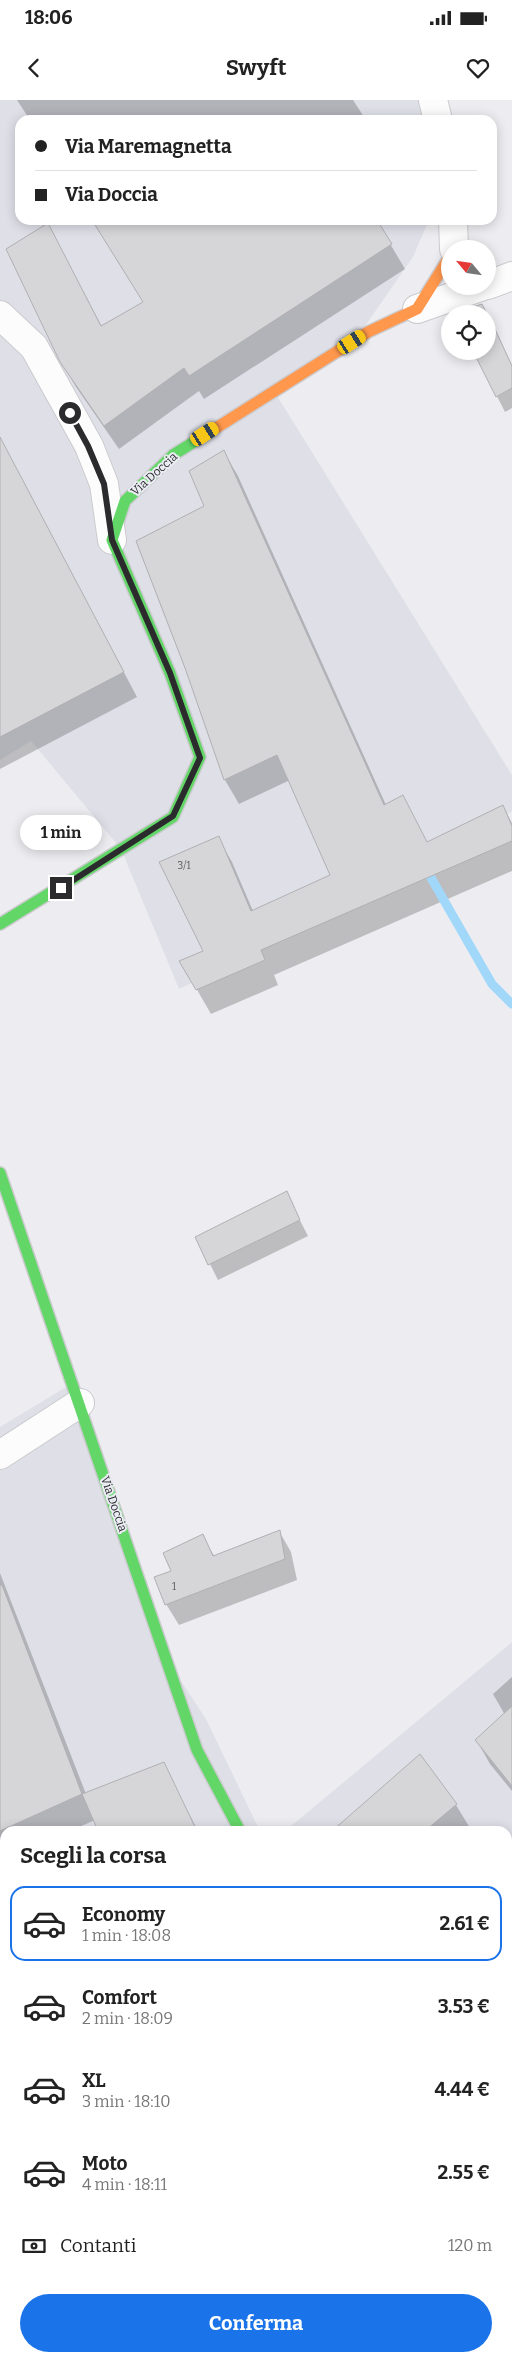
<!DOCTYPE html>
<html lang="it">
<head>
<meta charset="utf-8">
<style>
  :root { --surface:#fff; --page:#f6f6f6; --text:#222; --muted:#767676; --line:#e0e0e0; --accent:#1a73e8 }
  body { margin:0; font-family:Bitter,serif; background:var(--page); color:var(--text); height:100vh; display:flex; flex-direction:column; font-size:19px; white-space:nowrap }
  * { box-sizing:border-box; margin:0 }
  p { font-size:16px; color:var(--muted) }
  .icon { flex:none; width:28px; height:28px; fill:none; stroke:currentColor; stroke-width:2; stroke-linecap:round; stroke-linejoin:round }
  .map { position:relative; flex:1; overflow:hidden }
  .panel { position:absolute; left:0px; top:1726px; width:512px; height:536px; display:flex; flex-direction:column; background:var(--surface); border-radius:15px 15px 0 0; box-shadow:0 2px 12px #0003 }
  .panel>* { flex:none }
  .guide { position:absolute; left:15px; top:15px; width:482px; height:110px; border-radius:15px; box-shadow:0 2px 12px #0003; display:grid; align-content:center; height:110px; padding:0 20px; background:var(--surface) }
  .needle { width:32px; rotate:299deg }
  .tools { position:absolute; left:441px; top:140px; display:grid; gap:10px }
  .tools a { display:grid; place-items:center; width:55px; height:55px; border-radius:50%; background:var(--surface); box-shadow:0 2px 12px #0003; font-size:25px }
  .end { position:absolute; width:22px; height:22px; margin:-11px; border:6px solid #2b2b2e; background:#fff; box-shadow:0 0 0 2px #fff }
  .from { border-radius:50% }
  .bubble { position:absolute; height:35px; border-radius:18px; background:var(--surface); box-shadow:0 2px 12px #0003; font-size:16px; font-weight:700; line-height:35px; text-align:center }
  .car { position:absolute; width:15px; height:30px; margin:-15px -8px; border-radius:6px; box-shadow:0 0 4px 1px #0007; background:linear-gradient(#f5c518 24%,#345 0 40%,#f5c518 0 76%,#345 0 86%,#f5c518 0) }
  .guide b { display:flex; align-items:center; gap:18px; height:48px; font-size:19px }
  .guide b+b { border-top:1px solid var(--line) }
  .guide i { width:12px; height:12px; background:var(--text) }
  ul { padding:0; list-style:none }
  li { display:flex; align-items:center; gap:15px; height:75px; margin:0 10px 8px; padding:0 10px; border:2px solid transparent; border-radius:15px }
  li div { flex:1 }
  li b { display:block; font-size:19px }
  li em { font-style:normal; font-weight:700 }
  li.selected { border-color:var(--accent) }
  li>.icon { width:45px; height:45px; stroke-width:1.5 }
  h2 { padding:0 20px; font-size:22px; line-height:60px }
  .pay { display:flex; align-items:center; gap:12px; height:55px; padding:0 20px; font-size:19px }
  .pay p { margin-inline-start:auto }
  .primary-button { display:flex; gap:10px; margin-top:auto; padding:10px 20px }
  .primary-button a { flex:1; height:58px; border-radius:30px; background:var(--accent); color:#fff; font-size:20px; font-weight:700; line-height:58px; text-align:center }
  .status { display:flex; justify-content:space-between; align-items:center; height:35px; padding:0 25px; background:var(--surface); direction:ltr }
  .status svg { height:14px; fill:currentColor }
  header { display:flex; justify-content:space-between; align-items:center; height:65px; padding:0 20px; background:var(--surface); font-size:22px; font-weight:700 }
  .map>svg:first-child { display:block }
  .built { fill:#dfdfe8 }
  .green { fill:#c9ebce }
  .shadow { fill:#0003 }
  .lines { fill:none; stroke-linecap:round; stroke-linejoin:round }
  .stream { stroke:#a1d8fa; stroke-width:9 }
  .building { fill:#d6d6d9; stroke:#b0b0b3 }
  .street-casing { stroke:#cbcbce; stroke-width:30 }
  .fast-casing { stroke:#cbcbce; stroke-width:14 }
  .slow-casing { stroke:#cbcbce; stroke-width:14 }
  .street { stroke:#fcfcfd; stroke-width:28 }
  .fast { stroke:#63d668; stroke-width:11 }
  .slow { stroke:#ff974d; stroke-width:11 }
  .route { stroke:#2b2b2e; stroke-width:6 }
  .labels { text-anchor:middle; dominant-baseline:central; stroke-width:4; stroke-linejoin:round; paint-order:stroke }
  .number-label { font-size:10px; fill:#565659 }
  .street-label { font-size:12px; fill:#2b2b2e; stroke:#ebecf3 }
</style>
</head>
<body>
<div class="status"><b>18:06</b><svg viewBox="0 0 49 12"><path d="M0 12V9h3v3zM5 12V6h3v6zM10 12V3h3v9zM15 12V0h3v12zM26 1h20v11H26zM47 4h2v5h-2z"/></svg></div>
<header><svg class="icon" aria-label="back" viewBox="0 0 24 24"><path d="M15 5l-7 7 7 7"/></svg>Swyft<svg class="icon" aria-label="heart" viewBox="0 0 24 24"><path d="M12 20l-8-8c-3-5 5-10 8-4 3-6 11-1 8 4z"/></svg></header>
<div class="map">
<svg width="512" height="2262" viewBox="0 0 512 2262">
  <rect width="100%" height="100%" fill="#ededf1"/>
  <path class="built" d="M0,0H432L438,20H20V120H429L413,157L361,232L276,294L512,675V711L372,799L179,889L121,749L31,641L0,660Z
    M71,1284L158,1546L206,1619L260,1731H5V2258H409L411,2262H0V1327Z
    M512,1542V1938L508,1942V1731H285Z"/>
  <path class="green" d="M512,1938V2262H411L409,2258H508V1942Z"/>
  <path class="shadow" d="M17,0H353L366,20H30Z
    M92,120H376L405,169L204,299L199,291L119,349L76,287L61,261L48,125L102,227L144,203Z
    M488,215L512,265V308L505,312L474,251H488Z
    M0,338L137,597L0,669Z
    M224,352L238,376L386,705L428,744L503,706L512,723V771L274,875L278,885L211,914L181,862L205,852L218,738L232,762L253,811L332,775L290,680L239,704L225,680L186,567L205,407Z
    M286,1093L308,1136L218,1180L197,1138Z
    M279,1431L291,1452L297,1480L179,1525L166,1504L173,1472L202,1436L215,1457Z
    M0,1473L86,1694L163,1664L198,1731H100L95,1720L70,1731H5V1760L0,1763Z
    M512,1577V1691L490,1664L477,1641L505,1615L493,1594Z
    M456,1705L470,1728L466,1731H341L338,1727Z
    M512,1772V1867L508,1871V1776Z
    M5,1784V1872L0,1860V1786Z
    M0,2242L5,2251V2258H9L5,2262H0Z
    M268,2258H374L376,2262H259Z"/>
  <g class="lines">
    <path class="stream" d="M430,776L492,884L512,904"/>
  </g>
  <path class="building" d="M92,120H377L392,144L189,276L184,268L104,326L60,262L6,149L48,123L101,226L143,202Z
    M482,204L487,214L455,213Z
    M488,214L512,266V288L496,297L473,251H488Z
    M0,337L124,572L0,637Z
    M224,350L384,705L403,695L427,742L503,705L512,726V741L261,850L265,860L196,890L179,861L203,851L159,762L219,736L251,811L330,775L277,655L224,680L185,568L136,441L204,406L189,371Z
    M287,1091L300,1120L208,1165L195,1137Z
    M280,1430L285,1459L165,1505L154,1477L171,1471L163,1453L203,1434L213,1456Z
    M0,1485H2L82,1694L0,1731Z
    M512,1606V1686L475,1640Z
    M420,1654L457,1704L425,1731H332Z
    M164,1662L197,1731H98L82,1694Z"/>
  <g class="lines">
    <defs>
      <path id="street" d="M433,0L438,20
        M453,120L454,149
        M488,185L512,176
        M417,209L483,186
        M0,215L34,247L89,346L104,384L112,440
        M0,1355L80,1303
        M508,1946L512,1941
        M0,1982L5,1994
        M112,2258L114,2262
        M191,2262L196,2258"/>
      <path id="fast" d="M0,824L173,717L200,657L170,573L112,440L125,401L173,355L205,335
        M0,1073L197,1650L240,1731"/>
      <path id="slow" d="M205,335L368,232L417,209L450,156"/>
    </defs>
    <use href="#street" class="street-casing"/>
    <use href="#fast" class="fast-casing"/>
    <use href="#slow" class="slow-casing"/>
    <use href="#street" class="street"/>
    <use href="#fast" class="fast"/>
    <use href="#slow" class="slow"/>
  </g>
  <g class="lines">
    <path class="route" d="M61,788L173,716L200,658L170,573L112,440L104,384L88,346L70,313"/>
  </g>
  <g class="labels">
    <g class="number-label">
      <text x="184" y="766">3/1</text>
      <text x="174" y="1487">1</text>
    </g>
    <g class="street-label">
      <text transform="translate(154 374) rotate(-42)">Via Doccia</text>
      <text transform="translate(114 1404) rotate(71)">Via Doccia</text>
    </g>
  </g>
</svg>
<div class="tools">
<a><svg class="needle" viewBox="-14 -14 28 28"><path d="M0-13l5 13h-10z" fill="#e53935"/><path d="M0 13l5-13h-10z" fill="#767676"/></svg></a>
<a><svg class="icon" aria-label="locate" viewBox="0 0 24 24"><circle cx="12" cy="12" r="6"/><path d="M12 2v4M12 18v4M2 12h4M18 12h4"/></svg></a>
</div>
<i class="end from" style="left:70px;top:313px"></i>
<i class="end" style="left:61px;top:788px"></i>
<div class="bubble" style="left:20px;top:715px;width:82px">1 min</div>
<i class="car" style="left:352px;top:242px;rotate:58deg"></i>
<i class="car" style="left:205px;top:334px;rotate:58deg"></i>
<div class="guide">
<b><i class="from"></i>Via Maremagnetta</b>
<b><i></i>Via Doccia</b>
</div>
<section class="panel">
<h2>Scegli la corsa</h2>
<ul>
<li class="selected"><svg class="icon" aria-label="car" viewBox="0 0 24 24"><path d="M5 17H2v-5l4-1 3-4h7l3 4 3 1v5h-3M9 17h6M6 11h13"/><circle cx="7" cy="17" r="2"/><circle cx="17" cy="17" r="2"/></svg><div><b>Economy</b><p>1 min · 18:08</p></div><em>2.61 €</em></li>
<li><svg class="icon" aria-label="car" viewBox="0 0 24 24"><path d="M5 17H2v-5l4-1 3-4h7l3 4 3 1v5h-3M9 17h6M6 11h13"/><circle cx="7" cy="17" r="2"/><circle cx="17" cy="17" r="2"/></svg><div><b>Comfort</b><p>2 min · 18:09</p></div><em>3.53 €</em></li>
<li><svg class="icon" aria-label="car" viewBox="0 0 24 24"><path d="M5 17H2v-5l4-1 3-4h7l3 4 3 1v5h-3M9 17h6M6 11h13"/><circle cx="7" cy="17" r="2"/><circle cx="17" cy="17" r="2"/></svg><div><b>XL</b><p>3 min · 18:10</p></div><em>4.44 €</em></li>
<li><svg class="icon" aria-label="car" viewBox="0 0 24 24"><path d="M5 17H2v-5l4-1 3-4h7l3 4 3 1v5h-3M9 17h6M6 11h13"/><circle cx="7" cy="17" r="2"/><circle cx="17" cy="17" r="2"/></svg><div><b>Moto</b><p>4 min · 18:11</p></div><em>2.55 €</em></li>
</ul>
<div class="pay"><svg class="icon" aria-label="cash" viewBox="0 0 24 24"><path d="M3 7h18v10H3z"/><circle cx="12" cy="12" r="2"/></svg>Contanti<p>120 m</p></div>
<div class="primary-button"><a>Conferma</a></div>
</section>
</div>
</body>
</html>
